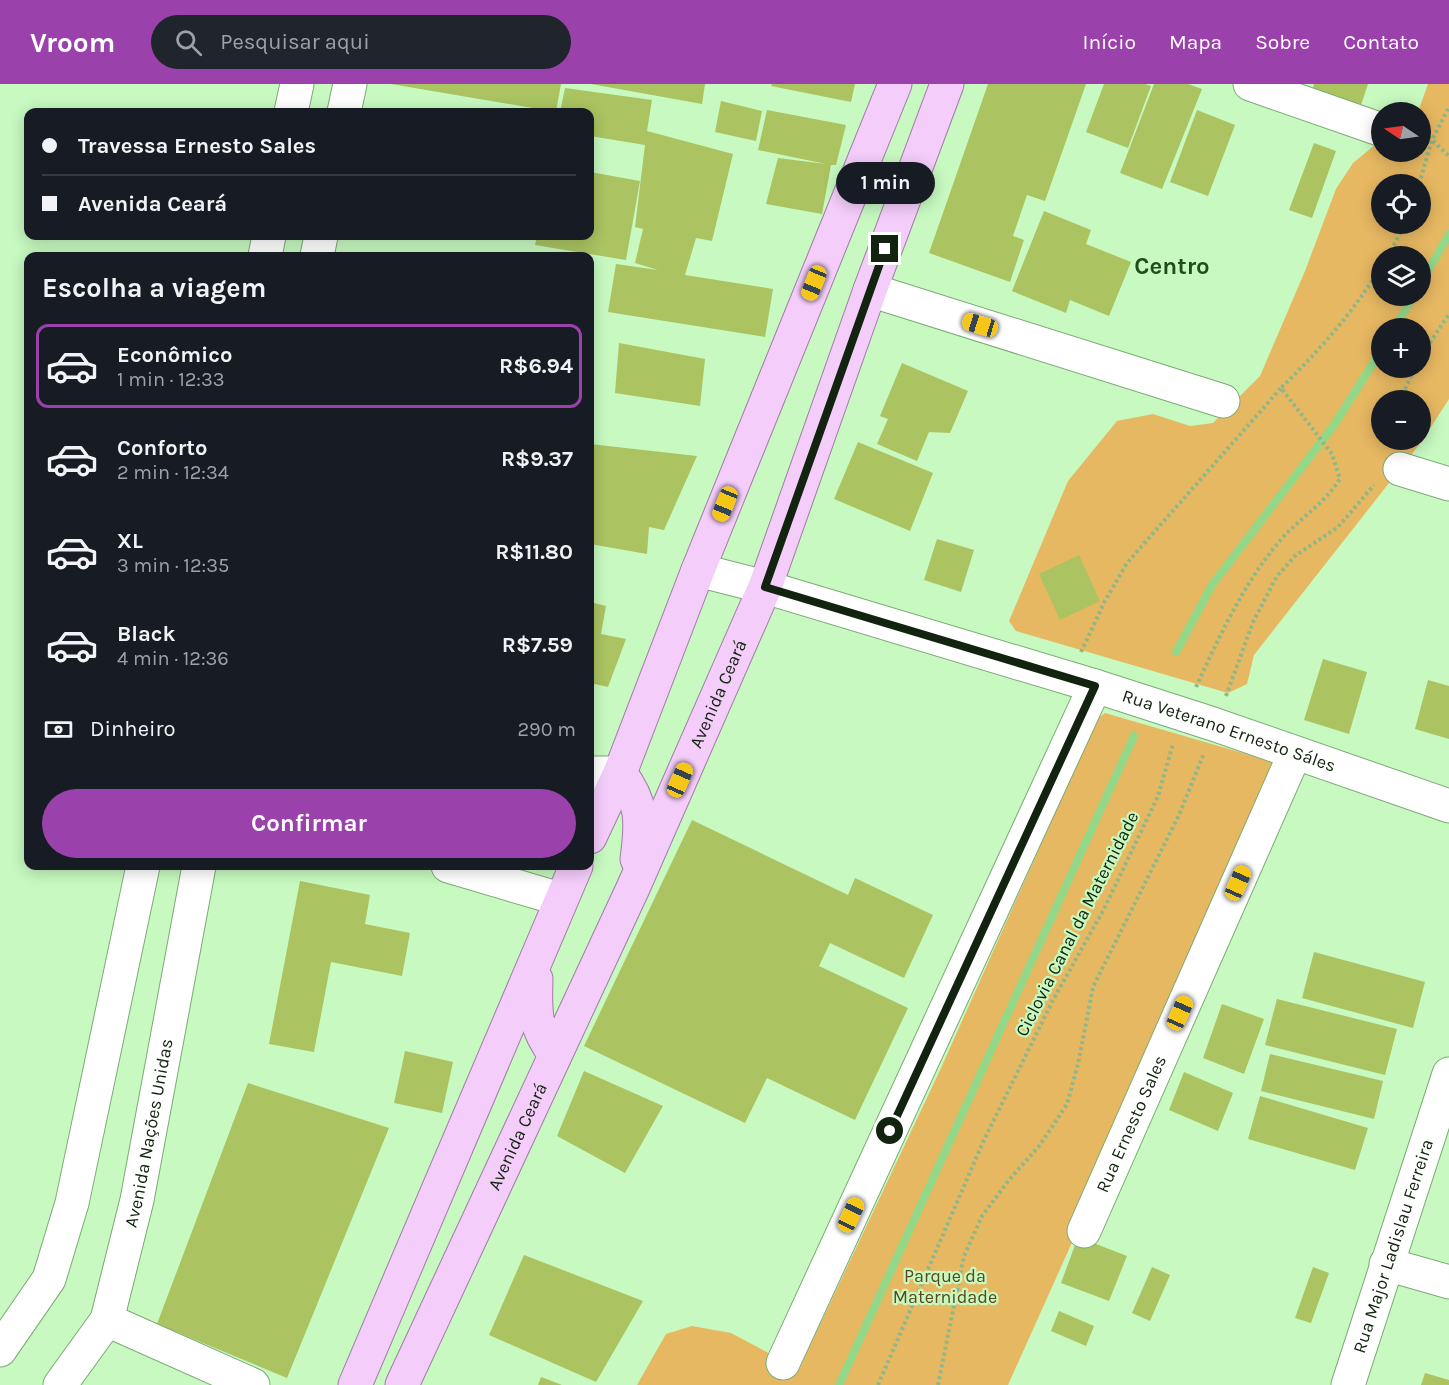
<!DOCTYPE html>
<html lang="pt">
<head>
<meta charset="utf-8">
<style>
  :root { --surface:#171b24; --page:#20242c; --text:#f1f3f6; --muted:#9ea1a6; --line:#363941; --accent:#9b41ac }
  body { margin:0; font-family:Karla,sans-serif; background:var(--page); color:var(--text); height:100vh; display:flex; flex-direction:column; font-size:22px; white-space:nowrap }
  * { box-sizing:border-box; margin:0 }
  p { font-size:20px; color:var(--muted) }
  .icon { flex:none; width:33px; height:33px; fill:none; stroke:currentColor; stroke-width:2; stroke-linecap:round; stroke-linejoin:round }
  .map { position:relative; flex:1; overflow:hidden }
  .panel { position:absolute; left:24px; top:168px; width:570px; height:618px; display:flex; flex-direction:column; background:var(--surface); border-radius:12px; box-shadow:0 3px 15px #0003 }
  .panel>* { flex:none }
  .banner { position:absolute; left:24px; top:24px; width:570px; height:132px; border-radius:12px; box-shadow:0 3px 15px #0003; display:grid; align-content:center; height:132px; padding:0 18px; background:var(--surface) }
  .needle { width:39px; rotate:283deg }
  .tools { position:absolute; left:1371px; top:18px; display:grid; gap:12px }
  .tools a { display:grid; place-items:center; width:60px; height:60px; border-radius:50%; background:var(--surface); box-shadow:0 3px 15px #0003; font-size:30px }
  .end { position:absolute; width:27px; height:27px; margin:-14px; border:8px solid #12240f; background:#fff; box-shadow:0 0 0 3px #fff }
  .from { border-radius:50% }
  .bubble { position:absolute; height:42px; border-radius:21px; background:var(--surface); box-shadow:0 3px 15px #0003; font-size:20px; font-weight:700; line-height:42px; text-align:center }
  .car { position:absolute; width:18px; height:36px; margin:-18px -9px; border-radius:8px; box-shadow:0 0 4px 2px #0007; background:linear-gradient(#f5c518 24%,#345 0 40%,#f5c518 0 76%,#345 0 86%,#f5c518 0) }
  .banner b { display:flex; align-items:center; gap:21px; height:57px; font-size:22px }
  .banner b+b { border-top:2px solid var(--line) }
  .banner i { width:15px; height:15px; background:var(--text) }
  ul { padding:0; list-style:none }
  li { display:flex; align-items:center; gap:18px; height:84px; margin:0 12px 9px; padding:0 6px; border:3px solid transparent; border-radius:12px }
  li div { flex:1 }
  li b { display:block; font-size:22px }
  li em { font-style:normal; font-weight:700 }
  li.on { border-color:var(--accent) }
  li>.icon { width:54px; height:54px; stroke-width:1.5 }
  h2 { padding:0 18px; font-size:27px; line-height:72px }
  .pay { display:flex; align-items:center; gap:15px; height:66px; padding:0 18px; font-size:22px }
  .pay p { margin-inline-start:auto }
  .button { display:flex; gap:12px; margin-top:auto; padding:12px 18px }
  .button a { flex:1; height:69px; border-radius:36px; background:var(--accent); color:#fff; font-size:24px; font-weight:700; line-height:69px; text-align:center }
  header { display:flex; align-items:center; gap:36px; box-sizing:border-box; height:84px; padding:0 30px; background:var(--accent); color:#fff }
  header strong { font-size:28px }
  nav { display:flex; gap:33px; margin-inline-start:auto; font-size:21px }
  .search { width:420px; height:54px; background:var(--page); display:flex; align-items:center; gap:15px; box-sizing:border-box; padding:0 21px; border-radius:33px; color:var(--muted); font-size:22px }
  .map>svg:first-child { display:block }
  .green { fill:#e7b862; fill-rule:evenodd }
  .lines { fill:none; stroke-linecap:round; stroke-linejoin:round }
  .stream { stroke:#93d889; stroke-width:8 }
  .building { fill:#abc461 }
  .minor-casing { stroke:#7caa75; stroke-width:35 }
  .major-casing { stroke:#a07ca7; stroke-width:35 }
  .path { stroke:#8fb789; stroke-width:4; stroke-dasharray:3 3; stroke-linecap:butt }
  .minor { stroke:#fff; stroke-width:33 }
  .major { stroke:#f4cdfb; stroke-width:33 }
  .route { stroke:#12240f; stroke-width:8 }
  .labels { text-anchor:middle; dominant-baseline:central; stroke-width:4.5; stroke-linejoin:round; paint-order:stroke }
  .street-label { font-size:18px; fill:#12240f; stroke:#c7f9c0 }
  .park-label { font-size:18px; fill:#5b461e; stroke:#c7f9c0 }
  .district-label { font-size:24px; font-weight:bold; fill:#214c1b; stroke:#c7f9c0 }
</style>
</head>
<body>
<header>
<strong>Vroom</strong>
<div class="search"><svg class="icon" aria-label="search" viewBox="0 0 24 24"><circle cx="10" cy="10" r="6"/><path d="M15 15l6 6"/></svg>Pesquisar aqui</div>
<nav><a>Início</a><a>Mapa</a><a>Sobre</a><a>Contato</a></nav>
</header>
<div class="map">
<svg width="1449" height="1301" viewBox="0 0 1449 1301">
  <rect width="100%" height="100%" fill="#c7f9c0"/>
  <path class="green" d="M1428,0H1449V315L1422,357L1254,571L1247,600L1228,609L1016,547L1009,537L1068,397L1117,337L1153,330L1190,342L1213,339L1260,292L1305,187L1336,105L1353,79L1381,56L1382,68H1420V28H1418ZM1382,100H1420V140H1382ZM1382,172H1420V212H1382ZM1382,244H1420V284H1382ZM1382,316H1420V356H1382Z
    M1105,629L1274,678L1282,691L1008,1301H637L666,1250L692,1242L731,1249L799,1285L941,984L1097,635Z"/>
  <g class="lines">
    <path class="stream" d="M1420,201L1449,150
      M1394,244L1414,212
      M1176,568L1212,501L1334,341L1382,265
      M839,1301L1134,652"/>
  </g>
  <path class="building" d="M391,0H561L556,28Z
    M591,0H705L702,20Z
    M772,0H855L851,18L771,2Z
    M988,0H1086L1045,117L1027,111L1013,152L1024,156L1010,198L929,169Z
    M1104,0H1145L1151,2L1128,64L1086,48Z
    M1154,0H1188L1202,5L1162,105L1120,89Z
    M1314,0H1368L1361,21L1313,4Z
    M565,4L652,16L647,47L733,70L712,157L696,154L685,191L773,205L765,253L608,228L616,180L658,186L635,179L643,145L635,143L645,61L590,52V28H560Z
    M721,17L762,27L756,57L715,48Z
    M767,26L846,41L836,81H831L822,130L766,120L778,74L826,80L758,66Z
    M1197,26L1235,41L1208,112L1170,98Z
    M1314,59L1336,67L1312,134L1289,126Z
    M590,88L640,97L626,176L535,161L537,152H590Z
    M1044,127L1091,146L1086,160L1131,178L1109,232L1070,216L1066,229L1012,207Z
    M619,259L705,275L700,322L615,309Z
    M902,279L968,307L950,349L929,348L917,377L877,360L888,335L880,332Z
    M858,358L933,389L910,447L834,415Z
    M590,360L697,372L664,446L649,443L647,470L590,460Z
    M937,455L974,466L961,508L924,496Z
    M1079,471L1100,517L1060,536L1039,490Z
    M590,518L606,522L601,550L626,555L608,603L590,599Z
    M1323,575L1367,588L1349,650L1304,636Z
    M1428,596L1449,602V655L1415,645Z
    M692,736L848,811L855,794L933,831L904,894L830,859L819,882L908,924L855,1036L767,994L745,1039L584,962Z
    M300,797L370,811L365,840L410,849L402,892L331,878L314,968L269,960Z
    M1314,868L1425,898L1413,944L1302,914Z
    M1277,915L1397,945L1385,991L1265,961Z
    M1222,920L1264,935L1244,990L1203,974Z
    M405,967L453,978L442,1029L394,1019Z
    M1270,970L1383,997L1374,1035L1261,1007Z
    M584,987L663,1022L625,1089L557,1052Z
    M1184,988L1233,1009L1218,1047L1169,1026Z
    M248,999L389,1044L287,1294L157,1240Z
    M1260,1012L1368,1044L1355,1086L1248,1055Z
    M1078,1153L1127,1172L1109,1217L1061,1199Z
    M524,1171L643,1217L596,1298L489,1251Z
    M1152,1183L1170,1191L1150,1237L1132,1229Z
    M1313,1183L1329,1189L1311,1239L1295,1234Z
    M1059,1227L1094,1242L1086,1262L1051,1247Z
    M1425,1289L1449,1296V1301H1421Z
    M541,1293L562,1301H538Z"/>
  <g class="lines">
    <defs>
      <g id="minor">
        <path d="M1250,0L1382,46"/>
        <path d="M291,28L297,0"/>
        <path d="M344,28L350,0"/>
        <path d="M265,172L269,152"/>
        <path d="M317,172L321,152"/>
        <path d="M870,206L1223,317"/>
        <path d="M1400,385L1449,400"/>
        <path id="s1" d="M698,486L765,503L1095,602L1213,640L1449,722"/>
        <path d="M590,689H620"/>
        <path d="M448,782L560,815"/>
        <path id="s2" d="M1084,1147L1295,669"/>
        <path d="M1386,1180L1449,1198"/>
        <path d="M107,1236L253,1301"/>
        <path d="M0,1266L49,1195L72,1119L143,782"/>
        <path d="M783,1279L1095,602"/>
        <path id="s3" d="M60,1301L107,1236L137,1116L199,782"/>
        <path id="s4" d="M1348,1301L1449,990"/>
      </g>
      <g id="major">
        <path d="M620,689C643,719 642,738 637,775"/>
        <path d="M590,753L620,689L698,486L895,0"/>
        <path d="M536,895C535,930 534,942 555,971"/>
        <path d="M355,1301L576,782"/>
        <path id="s5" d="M402,1301L633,804L765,503L870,206L947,0"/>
      </g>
    </defs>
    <use href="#minor" class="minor-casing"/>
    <use href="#major" class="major-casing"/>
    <path class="path" d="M1433,57L1449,72
      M1419,100L1432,56L1449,23
      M1388,172L1405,140
      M1420,274L1449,230
      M1400,316L1415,284
      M1081,568L1105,517L1127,479L1281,304
      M1196,603C1220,551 1246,494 1285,451C1304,432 1325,418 1340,395L1332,370L1281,304C1320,266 1353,228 1382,182
      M1226,612L1253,538L1277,492L1295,472L1338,443L1374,401
      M878,1301L983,1058L1053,916L1104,825L1158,712L1173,660
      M938,1301L964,1172L982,1132L1009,1096L1040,1061L1067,1020L1078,980L1093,903L1179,731L1204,669"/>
    <use href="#minor" class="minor"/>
    <use href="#major" class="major"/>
  </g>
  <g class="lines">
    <path class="route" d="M885,165L765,503L1095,602L890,1047"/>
  </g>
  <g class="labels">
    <g class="street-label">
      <text stroke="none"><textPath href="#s5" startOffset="760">Avenida Ceará</textPath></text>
      <text stroke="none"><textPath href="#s1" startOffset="555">Rua Veterano Ernesto Sáles</textPath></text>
      <text transform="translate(1077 840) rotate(-63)">Ciclovia Canal da Maternidade</text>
      <text stroke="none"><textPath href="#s2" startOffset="117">Rua Ernesto Sales</textPath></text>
      <text stroke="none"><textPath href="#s3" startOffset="272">Avenida Nações Unidas</textPath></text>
      <text stroke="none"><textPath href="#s5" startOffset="274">Avenida Ceará</textPath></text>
      <text stroke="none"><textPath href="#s4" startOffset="146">Rua Major Ladislau Ferreira</textPath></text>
    </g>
    <g class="park-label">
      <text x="945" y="1192">Parque da<tspan x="945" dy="21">Maternidade</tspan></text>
    </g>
    <g class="district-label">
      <text x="1172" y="182">Centro</text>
    </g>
  </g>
</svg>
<div class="tools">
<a><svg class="needle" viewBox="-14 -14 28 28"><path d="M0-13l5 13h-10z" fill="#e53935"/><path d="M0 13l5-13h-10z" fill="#9ea1a6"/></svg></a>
<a><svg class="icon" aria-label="locate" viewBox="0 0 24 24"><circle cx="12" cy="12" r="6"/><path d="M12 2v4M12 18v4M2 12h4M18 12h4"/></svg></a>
<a><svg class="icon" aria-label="layers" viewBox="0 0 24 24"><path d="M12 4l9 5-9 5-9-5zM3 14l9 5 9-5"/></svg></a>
<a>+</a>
<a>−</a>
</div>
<i class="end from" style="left:890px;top:1047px"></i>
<i class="end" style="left:885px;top:165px"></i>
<div class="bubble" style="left:836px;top:78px;width:99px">1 min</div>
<i class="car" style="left:814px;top:199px;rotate:202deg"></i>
<i class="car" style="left:980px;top:241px;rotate:287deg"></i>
<i class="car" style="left:725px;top:420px;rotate:202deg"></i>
<i class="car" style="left:680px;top:696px;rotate:24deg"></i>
<i class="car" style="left:1238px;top:799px;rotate:24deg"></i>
<i class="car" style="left:1180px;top:929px;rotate:24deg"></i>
<i class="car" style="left:851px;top:1131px;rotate:25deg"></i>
<div class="banner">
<b><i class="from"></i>Travessa Ernesto Sales</b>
<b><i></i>Avenida Ceará</b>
</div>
<section class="panel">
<h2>Escolha a viagem</h2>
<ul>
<li class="on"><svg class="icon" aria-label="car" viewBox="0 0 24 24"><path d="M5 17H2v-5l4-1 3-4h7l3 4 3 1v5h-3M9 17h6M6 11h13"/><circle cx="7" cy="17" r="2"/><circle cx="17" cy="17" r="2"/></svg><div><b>Econômico</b><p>1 min · 12:33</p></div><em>R$6.94</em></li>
<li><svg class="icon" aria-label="car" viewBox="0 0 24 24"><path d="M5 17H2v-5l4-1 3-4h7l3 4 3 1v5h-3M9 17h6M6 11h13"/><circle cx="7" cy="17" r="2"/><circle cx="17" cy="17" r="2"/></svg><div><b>Conforto</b><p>2 min · 12:34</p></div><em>R$9.37</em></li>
<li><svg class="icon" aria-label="car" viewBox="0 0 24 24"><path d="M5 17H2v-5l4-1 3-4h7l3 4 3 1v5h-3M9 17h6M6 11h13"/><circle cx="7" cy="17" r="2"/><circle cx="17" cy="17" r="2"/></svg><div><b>XL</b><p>3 min · 12:35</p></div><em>R$11.80</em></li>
<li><svg class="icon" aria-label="car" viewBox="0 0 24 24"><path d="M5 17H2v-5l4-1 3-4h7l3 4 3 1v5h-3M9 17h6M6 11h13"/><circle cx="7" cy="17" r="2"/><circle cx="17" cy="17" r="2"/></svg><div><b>Black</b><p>4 min · 12:36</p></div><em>R$7.59</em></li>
</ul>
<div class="pay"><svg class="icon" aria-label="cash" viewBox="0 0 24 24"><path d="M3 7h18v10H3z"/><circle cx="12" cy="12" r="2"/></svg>Dinheiro<p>290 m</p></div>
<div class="button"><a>Confirmar</a></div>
</section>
</div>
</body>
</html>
